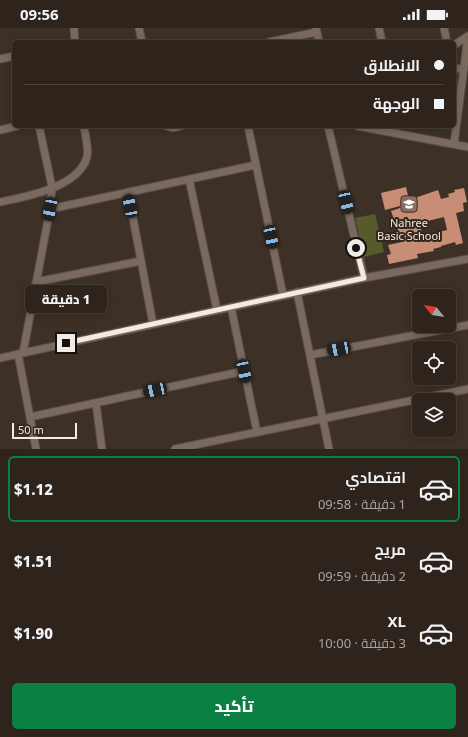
<!DOCTYPE html>
<html lang="ar">
<head>
<meta charset="utf-8">
<style>
  :root { --surface:#2e241c; --page:#362c25; --text:#f1f3f6; --muted:#a7a4a3; --line:#49413b; --accent:#0b8043 }
  body { margin:0; font-family:"Noto Sans",Cairo,sans-serif; background:var(--page); color:var(--text); direction:rtl; height:100vh; display:flex; flex-direction:column; font-size:15px; white-space:nowrap }
  * { box-sizing:border-box; margin:0 }
  p { font-size:13px; color:var(--muted) }
  .icon { flex:none; width:22px; height:22px; fill:none; stroke:currentColor; stroke-width:2; stroke-linecap:round; stroke-linejoin:round }
  .map { position:relative; height:421px; overflow:hidden; direction:ltr }
  .drawer { display:flex; flex-direction:column; background:var(--surface); flex:1 }
  .drawer>* { flex:none }
  .hud { position:absolute; left:12px; top:12px; width:444px; height:88px; border-radius:6px; box-shadow:0 2px 10px #0003,0 0 0 1px var(--line); direction:rtl; display:grid; align-content:center; height:88px; padding:0 12px; background:var(--surface) }
  .needle { width:26px; rotate:300deg }
  .fabs { position:absolute; left:412px; top:261px; display:grid; gap:8px }
  .fabs a { display:grid; place-items:center; width:44px; height:44px; border-radius:6px; background:var(--surface); box-shadow:0 2px 10px #0003,0 0 0 1px var(--line); font-size:20px }
  .scale { position:absolute; left:12px; bottom:10px; width:65px; box-sizing:border-box; padding-left:4px; border:2px solid #f3eae4; border-top:0; font-size:11px; line-height:14px; white-space:nowrap; color:#f3eae4; -webkit-text-stroke:3px #33261c; paint-order:stroke }
  .end { position:absolute; width:18px; height:18px; margin:-9px; border:5px solid #f3eae4; background:#111; box-shadow:0 0 0 2px #111 }
  .from { border-radius:50% }
  .bubble { position:absolute; height:28px; border-radius:6px; background:var(--surface); box-shadow:0 2px 10px #0003,0 0 0 1px var(--line); font-size:13px; font-weight:800; line-height:28px; text-align:center; direction:rtl }
  .car { position:absolute; width:12px; height:24px; margin:-12px -6px; border-radius:5px; box-shadow:0 0 3px 1px #0007; background:linear-gradient(#222 24%,#8ab4d8 0 40%,#222 0 76%,#8ab4d8 0 86%,#222 0) }
  .hud b { display:flex; align-items:center; gap:14px; height:38px; font-size:15px }
  .hud b+b { border-top:1px solid var(--line) }
  .hud i { width:10px; height:10px; background:var(--text) }
  ul { padding:7px 0 0; list-style:none }
  li { display:flex; align-items:center; gap:12px; height:66px; margin:0 8px 6px; padding:0 4px; border:2px solid transparent; border-radius:6px }
  li div { flex:1 }
  li b { display:block; font-size:15px }
  li em { font-style:normal; font-weight:800 }
  li.active { border-color:var(--accent) }
  li>.icon { width:36px; height:36px; stroke-width:1.5 }
  .button { display:flex; gap:8px; margin-top:auto; padding:8px 12px }
  .button a { flex:1; height:46px; border-radius:6px; background:var(--accent); color:#fff; font-size:16px; font-weight:800; line-height:46px; text-align:center }
  .status { display:flex; justify-content:space-between; align-items:center; height:28px; padding:0 20px; background:var(--surface); direction:ltr }
  .status svg { height:11px; fill:currentColor }
  .map>svg:first-child { display:block }
  .green { fill:#575b2c }
  .building { fill:#c88d75; fill-rule:evenodd }
  .lines { fill:none; stroke-linecap:round; stroke-linejoin:round }
  .street-casing { stroke:#5a4e46; stroke-width:9 }
  .street { stroke:#79695e; stroke-width:7 }
  .route { stroke:#f3eae4; stroke-width:5 }
  .labels { text-anchor:middle; dominant-baseline:central; stroke-width:4; stroke-linejoin:round; paint-order:stroke }
  .poi-label { font-size:11px; fill:#f3eae4; stroke:#33261c }
</style>
</head>
<body>
<div class="status"><b>09:56</b><svg viewBox="0 0 49 12"><path d="M0 12V9h3v3zM5 12V6h3v6zM10 12V3h3v9zM15 12V0h3v12zM26 1h20v11H26zM47 4h2v5h-2z"/></svg></div>
<div class="map">
<svg width="468" height="421" viewBox="0 0 468 421">
  <rect width="100%" height="100%" fill="#3d3026"/>
  <path class="green" d="M375,186L384,224L364,229L355,190Z"/>
  <path class="building" d="M406,159L409,172L438,162L441,171L449,169L448,166L455,164L454,162L464,160L467,174L463,175L464,183L456,185L463,215L456,217L455,214L441,218V219L433,221L434,223L417,226L418,230L389,236L387,227L391,226L388,217L402,214L391,183L400,180V178L385,182L381,165ZM444,189L447,202L423,208L419,195Z"/>
  <g class="lines">
    <defs>
      <path id="street" d="M74,0L75,14
        M139,0L142,14
        M316,0L319,14
        M379,0L382,14
        M444,0L447,14
        M269,14L317,4
        M454,17L468,8
        M0,31L14,28
        M454,41L464,40
        M166,98L173,100L181,98
        M248,98L283,267
        M328,98L364,250
        M357,98L468,119
        M0,102L17,98
        M454,116L468,8
        M189,151L217,282
        M128,164L153,296
        M0,174C26,169 79,159 87,129C89,120 85,107 84,98
        M50,181L256,137
        M36,254L141,233
        M297,264L329,421
        M231,279L257,404
        M23,325L50,181L52,159L39,98
        M18,326L36,421
        M310,327L468,297
        M0,330L364,250L468,231
        M96,375L102,421
        M30,389L244,343
        M175,421L468,361"/>
    </defs>
    <use href="#street" class="street-casing"/>
    <use href="#street" class="street"/>
  </g>
  <g class="lines">
    <path class="route" d="M66,315L364,250L356,220"/>
  </g>
  <defs>
    <symbol id="school-square" viewBox="-11 -11 22 22"><rect x="-9" y="-9" width="18" height="18" rx="4" fill="#8d6e63" stroke="#33261c"/><path d="M0-5L7-2L0 1L-7-2ZM-4 1L0 2.5L4 1V4Q0 6-4 4Z" fill="#fff"/></symbol>
  </defs>
  <g fill-rule="evenodd">
    <use href="#school-square" x="399" y="166" width="20" height="20"/>
  </g>
  <g class="labels">
    <g class="poi-label">
      <text x="409" y="194">Nahree<tspan x="409" dy="13">Basic School</tspan></text>
    </g>
  </g>
</svg>
<div class="fabs">
<a><svg class="needle" viewBox="-14 -14 28 28"><path d="M0-13l5 13h-10z" fill="#e53935"/><path d="M0 13l5-13h-10z" fill="#a7a4a3"/></svg></a>
<a><svg class="icon" aria-label="locate" viewBox="0 0 24 24"><circle cx="12" cy="12" r="6"/><path d="M12 2v4M12 18v4M2 12h4M18 12h4"/></svg></a>
<a><svg class="icon" aria-label="layers" viewBox="0 0 24 24"><path d="M12 4l9 5-9 5-9-5zM3 14l9 5 9-5"/></svg></a>
</div>
<div class="scale">50 m</div>
<i class="end from" style="left:356px;top:220px"></i>
<i class="end" style="left:66px;top:315px"></i>
<div class="bubble" style="left:25px;top:257px;width:82px">1 دقيقة</div>
<i class="car" style="left:346px;top:174px;rotate:167deg"></i>
<i class="car" style="left:130px;top:178px;rotate:349deg"></i>
<i class="car" style="left:50px;top:181px;rotate:191deg"></i>
<i class="car" style="left:271px;top:209px;rotate:168deg"></i>
<i class="car" style="left:339px;top:321px;rotate:259deg"></i>
<i class="car" style="left:244px;top:343px;rotate:168deg"></i>
<i class="car" style="left:155px;top:362px;rotate:258deg"></i>
<div class="hud">
<b><i class="from"></i>الانطلاق</b>
<b><i></i>الوجهة</b>
</div>
</div>
<section class="drawer">
<ul>
<li class="active"><svg class="icon" aria-label="car" viewBox="0 0 24 24"><path d="M5 17H2v-5l4-1 3-4h7l3 4 3 1v5h-3M9 17h6M6 11h13"/><circle cx="7" cy="17" r="2"/><circle cx="17" cy="17" r="2"/></svg><div><b>اقتصادي</b><p>1 دقيقة · 09:58</p></div><em>$1.12</em></li>
<li><svg class="icon" aria-label="car" viewBox="0 0 24 24"><path d="M5 17H2v-5l4-1 3-4h7l3 4 3 1v5h-3M9 17h6M6 11h13"/><circle cx="7" cy="17" r="2"/><circle cx="17" cy="17" r="2"/></svg><div><b>مريح</b><p>2 دقيقة · 09:59</p></div><em>$1.51</em></li>
<li><svg class="icon" aria-label="car" viewBox="0 0 24 24"><path d="M5 17H2v-5l4-1 3-4h7l3 4 3 1v5h-3M9 17h6M6 11h13"/><circle cx="7" cy="17" r="2"/><circle cx="17" cy="17" r="2"/></svg><div><b>XL</b><p>3 دقيقة · 10:00</p></div><em>$1.90</em></li>
</ul>
<div class="button"><a>تأكيد</a></div>
</section>
</body>
</html>
